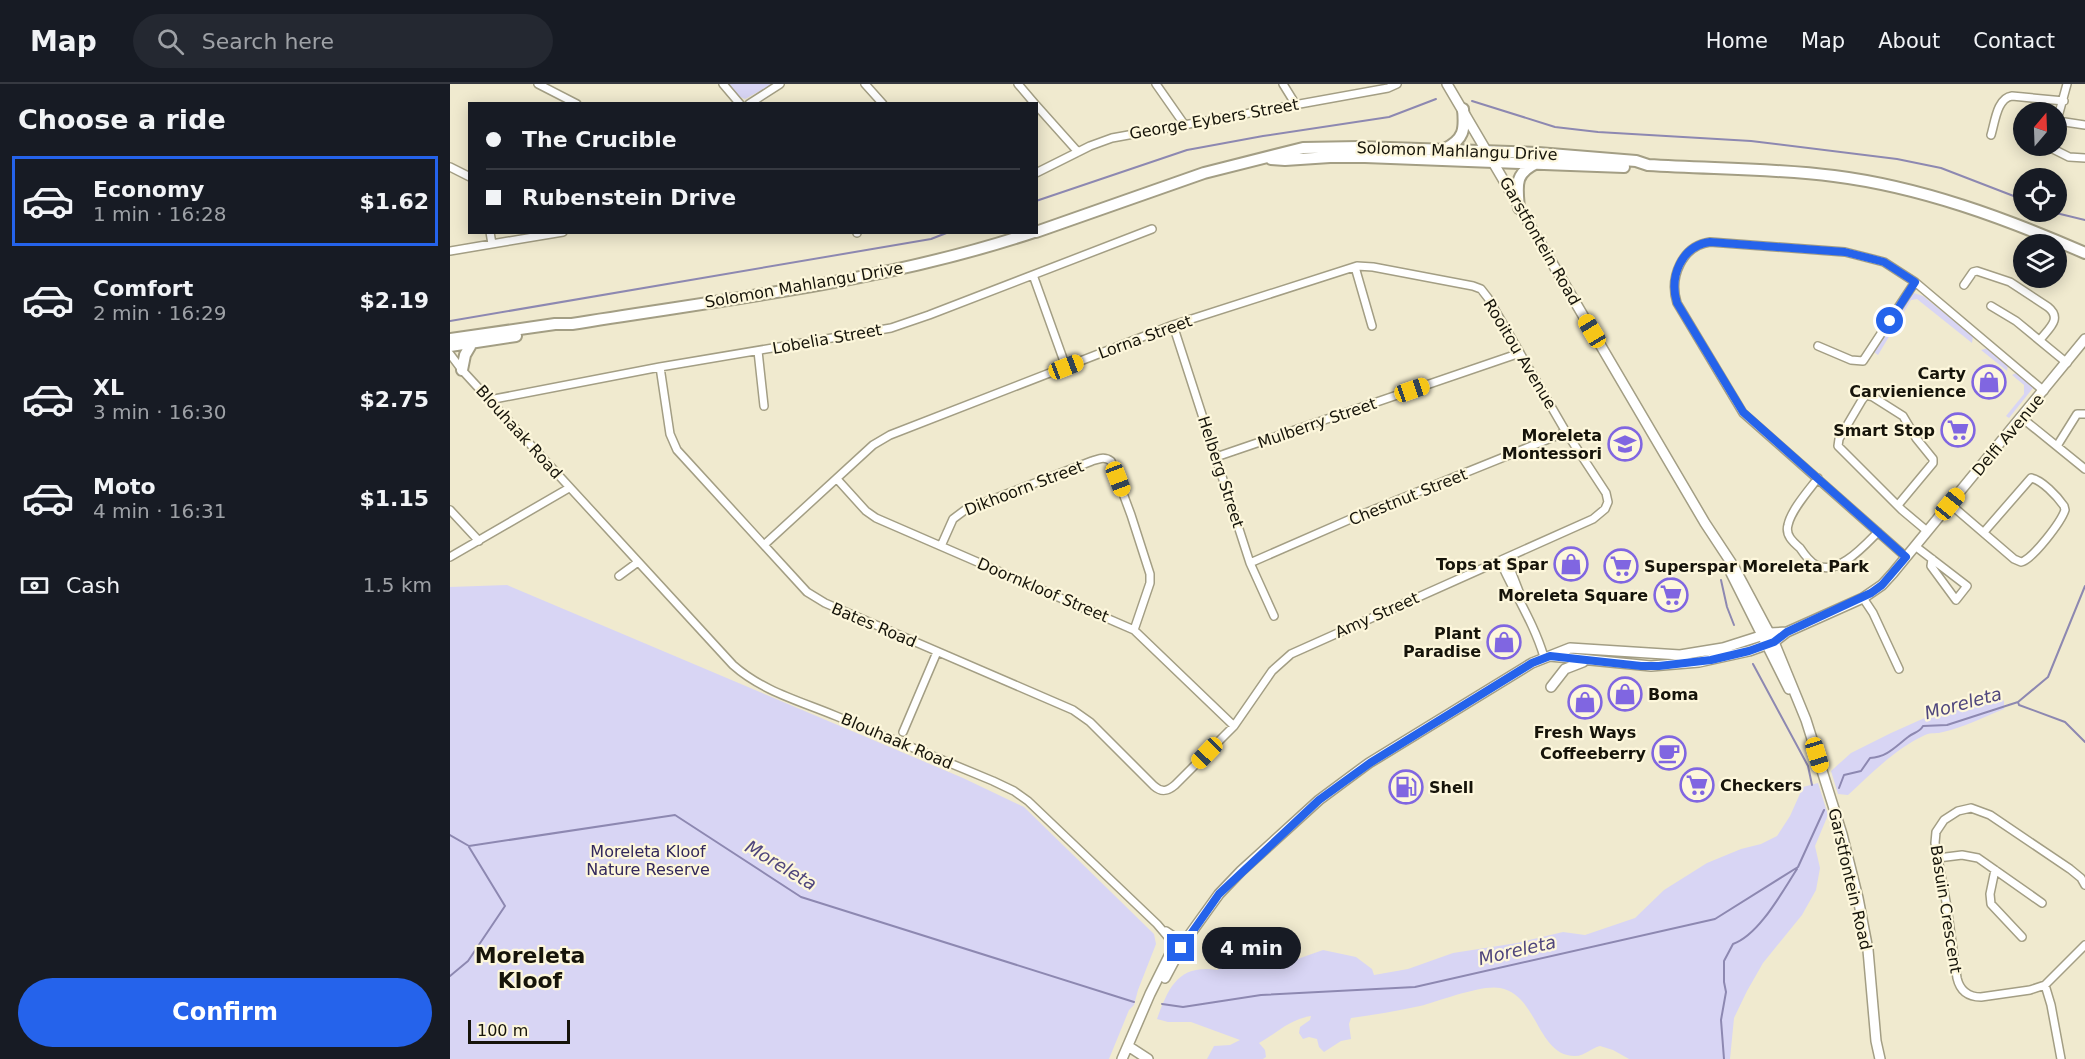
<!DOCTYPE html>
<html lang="en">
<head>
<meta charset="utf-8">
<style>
  :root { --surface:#171b24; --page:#242831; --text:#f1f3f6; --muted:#9ea1a6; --line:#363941; --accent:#2563eb }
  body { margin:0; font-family:"DejaVu Sans",sans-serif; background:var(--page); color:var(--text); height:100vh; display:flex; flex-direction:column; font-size:22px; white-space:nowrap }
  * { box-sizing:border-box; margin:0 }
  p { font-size:20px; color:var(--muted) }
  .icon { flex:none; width:33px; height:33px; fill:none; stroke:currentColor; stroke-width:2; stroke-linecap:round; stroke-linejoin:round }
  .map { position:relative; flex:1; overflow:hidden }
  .panel { display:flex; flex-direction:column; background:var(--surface); width:450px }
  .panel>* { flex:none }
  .banner { position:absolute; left:18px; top:18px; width:570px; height:132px; border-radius:0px; box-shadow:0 3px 15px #0003; display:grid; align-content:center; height:132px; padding:0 18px; background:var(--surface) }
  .needle { width:39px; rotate:19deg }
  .buttons { position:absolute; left:1563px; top:18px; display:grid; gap:12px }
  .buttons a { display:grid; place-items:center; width:54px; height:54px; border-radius:50%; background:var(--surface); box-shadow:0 3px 15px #0003; font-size:30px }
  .scale { position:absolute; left:18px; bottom:15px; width:102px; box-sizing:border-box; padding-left:6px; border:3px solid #16140a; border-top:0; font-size:16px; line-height:21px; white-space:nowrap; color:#16140a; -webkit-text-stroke:4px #fdf7dc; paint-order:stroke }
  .end { position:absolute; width:27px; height:27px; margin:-14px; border:8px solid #2563eb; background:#fff; box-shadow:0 0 0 3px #fff }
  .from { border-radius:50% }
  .bubble { position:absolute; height:42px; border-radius:21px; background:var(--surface); box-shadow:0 3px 15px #0003; font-size:20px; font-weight:600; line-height:42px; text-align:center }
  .car { position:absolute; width:18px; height:36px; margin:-18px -9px; border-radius:8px; box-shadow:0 0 4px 2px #0007; background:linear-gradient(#f5c518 24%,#345 0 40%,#f5c518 0 76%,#345 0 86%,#f5c518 0) }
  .banner b { display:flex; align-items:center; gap:21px; height:57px; font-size:22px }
  .banner b+b { border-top:2px solid var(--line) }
  .banner i { width:15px; height:15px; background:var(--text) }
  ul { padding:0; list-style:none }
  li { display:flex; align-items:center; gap:18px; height:90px; margin:0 12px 9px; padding:0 6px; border:3px solid transparent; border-radius:0px }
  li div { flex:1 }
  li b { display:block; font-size:22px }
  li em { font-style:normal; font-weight:600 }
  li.on { border-color:var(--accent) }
  li>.icon { width:54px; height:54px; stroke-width:1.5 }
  h2 { padding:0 18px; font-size:27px; line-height:72px }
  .pay { display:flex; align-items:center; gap:15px; height:66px; padding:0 18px; font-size:22px }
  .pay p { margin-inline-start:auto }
  .button { display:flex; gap:12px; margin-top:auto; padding:12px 18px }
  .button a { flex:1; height:69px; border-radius:36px; background:var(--accent); color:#fff; font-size:24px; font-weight:600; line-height:69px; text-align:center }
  header { display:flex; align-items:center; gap:36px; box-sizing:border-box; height:84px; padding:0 30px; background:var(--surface); border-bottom:2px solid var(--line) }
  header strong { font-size:28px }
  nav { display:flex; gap:33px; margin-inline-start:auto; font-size:21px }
  .search { width:420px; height:54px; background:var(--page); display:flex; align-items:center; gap:15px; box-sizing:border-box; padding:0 21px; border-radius:33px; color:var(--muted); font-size:22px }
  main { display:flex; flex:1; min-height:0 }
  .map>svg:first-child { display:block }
  .green { fill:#d8d5f4 }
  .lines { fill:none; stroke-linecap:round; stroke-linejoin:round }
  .stream { stroke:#8d88b1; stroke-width:2 }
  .street-casing { stroke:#a39e84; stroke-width:10 }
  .secondary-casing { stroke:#a39e84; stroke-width:12 }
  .primary-casing { stroke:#a39e84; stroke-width:14 }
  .street { stroke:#fff; stroke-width:7 }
  .secondary { stroke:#fff; stroke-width:9 }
  .primary { stroke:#fff; stroke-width:10 }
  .route { stroke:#2563eb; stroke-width:8 }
  .labels { text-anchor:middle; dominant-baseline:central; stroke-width:4.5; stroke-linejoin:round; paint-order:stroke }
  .street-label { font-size:16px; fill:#16140a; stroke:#fdf7dc }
  .poi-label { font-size:16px; font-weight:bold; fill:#16140a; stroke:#fdf7dc; text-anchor:end }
  .park-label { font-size:16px; fill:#31275b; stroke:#fdf7dc }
  .water-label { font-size:18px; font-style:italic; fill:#4f467d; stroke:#fdf7dc }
  .district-label { font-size:22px; font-weight:bold; fill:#16140a; stroke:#fdf7dc }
</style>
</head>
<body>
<header>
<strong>Map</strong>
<div class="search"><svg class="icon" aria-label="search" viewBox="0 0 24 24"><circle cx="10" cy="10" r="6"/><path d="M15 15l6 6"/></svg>Search here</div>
<nav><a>Home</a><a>Map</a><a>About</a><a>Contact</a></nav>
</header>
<main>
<section class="panel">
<h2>Choose a ride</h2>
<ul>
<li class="on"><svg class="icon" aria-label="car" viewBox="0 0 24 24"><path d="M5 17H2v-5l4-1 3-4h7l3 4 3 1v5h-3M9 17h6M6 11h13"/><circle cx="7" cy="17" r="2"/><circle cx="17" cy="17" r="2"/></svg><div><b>Economy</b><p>1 min · 16:28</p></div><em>$1.62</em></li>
<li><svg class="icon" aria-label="car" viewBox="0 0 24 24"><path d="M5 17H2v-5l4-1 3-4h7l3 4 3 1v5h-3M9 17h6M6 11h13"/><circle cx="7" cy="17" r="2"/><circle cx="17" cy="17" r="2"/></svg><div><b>Comfort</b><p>2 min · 16:29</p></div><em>$2.19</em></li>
<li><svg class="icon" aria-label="car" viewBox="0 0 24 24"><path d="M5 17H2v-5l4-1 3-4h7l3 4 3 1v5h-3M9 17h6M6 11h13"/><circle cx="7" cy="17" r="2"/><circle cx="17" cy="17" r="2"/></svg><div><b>XL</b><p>3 min · 16:30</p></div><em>$2.75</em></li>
<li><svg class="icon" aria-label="car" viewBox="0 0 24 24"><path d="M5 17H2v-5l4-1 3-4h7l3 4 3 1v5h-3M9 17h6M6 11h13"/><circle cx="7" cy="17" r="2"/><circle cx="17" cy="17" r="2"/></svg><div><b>Moto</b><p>4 min · 16:31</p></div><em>$1.15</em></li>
</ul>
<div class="pay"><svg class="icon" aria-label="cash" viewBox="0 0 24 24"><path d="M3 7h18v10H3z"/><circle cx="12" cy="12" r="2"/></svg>Cash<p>1.5 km</p></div>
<div class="button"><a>Confirm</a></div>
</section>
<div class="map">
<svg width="1635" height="975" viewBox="0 0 1635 975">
  <rect width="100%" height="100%" fill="#f0eacf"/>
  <path class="green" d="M277,0H323L295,15L288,12Z
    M1464,209L1473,212L1523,252L1522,259L1467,215L1461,216L1428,271L1424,268L1459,212Z
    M1538,264L1558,281L1557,287L1531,266Z
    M1566,289L1578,297L1583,304L1559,334L1556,332L1574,310V301L1562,291Z
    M57,501L513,694L574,723L704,850L706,860L688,906L684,921L679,926L659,975H0V503Z
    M1547,611L1554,617V625C1534,633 1514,643 1493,648C1487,650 1482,648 1475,651C1445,665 1422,689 1398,711L1388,710L1381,687L1401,669L1441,649L1479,632L1510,625Z
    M1368,699L1378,731L1365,762L1370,784L1366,806L1352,831L1313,879L1297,907L1284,934L1280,975H1179L1163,966L1150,962C1141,964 1135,972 1125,972C1087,972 1088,911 1050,904C1033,900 989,917 970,922C947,927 924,931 901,934L899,940L901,955L891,957L874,968L869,963L867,955L859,953L853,955L849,949L850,943L860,936L861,932C840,935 827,949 809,959L815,966L816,973L813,975H757L764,962L780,961L790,956L741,938H718L707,935C719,902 729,880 768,886L775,876L797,868L824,878H839L873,866L906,873L922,885L924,891L958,885L1003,869L1067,859L1113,848L1135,851L1185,834L1214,806L1257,779L1291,765L1311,760L1327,752L1340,732L1353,703Z"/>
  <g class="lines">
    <path class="stream" d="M1022,17L1105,43L1148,48L1301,57L1447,75L1491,84L1574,116
      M586,117L737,66L813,52L939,33L986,15
      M1602,128L1635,136
      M0,237L481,155L499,148
      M1271,496L1277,523L1284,541
      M1303,580L1358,682L1362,701
      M1568,618L1569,621L1615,638L1635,658
      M1389,704L1394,691L1411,687L1420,674C1437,673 1445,663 1458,653C1464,648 1469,649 1473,642L1497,641L1568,618L1598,593L1635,502
      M0,751L19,762L225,731L351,813L684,918
      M0,892L18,877L55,822L19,763
      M712,920L733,923L811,911L965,903L1265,835L1348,783L1374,726
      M1274,975L1271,936L1276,908L1274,898V877L1283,860C1309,851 1332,808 1347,785"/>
    <defs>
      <path id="street" d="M88,0L127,20
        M273,0L290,20
        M415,0L433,20
        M568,0L585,20
        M706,0L734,40
        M833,0L846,21
        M299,20L330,0
        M586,21L628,68
        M1608,37L1635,41
        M1606,40L1617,0
        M1541,51C1545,38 1547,14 1562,12L1614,17
        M1603,62V65L1619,73L1635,74
        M0,83L20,93
        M586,89L640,62L662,54L938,4L947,0
        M40,148L42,160
        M407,148V149
        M0,167L113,148
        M905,183L922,242
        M583,191L616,283
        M1514,201L1523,188L1527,187L1560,198L1598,223C1613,235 1598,245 1590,256
        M1541,222L1566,237L1617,279
        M723,241L800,479L824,532
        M1368,262L1401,276L1413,277L1465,198
        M308,267L314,322
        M0,270L12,286L283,581C312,607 350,617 386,632C438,653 490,675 543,697L564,707L578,717L707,840L724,860
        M210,283L220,350L227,366L357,508L375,519L623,626L640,638L704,702C712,709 718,707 725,701L784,642L822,587L841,570L1143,435L1155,425L1158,418L1156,409L1116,348L1038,214L1031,205L1023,202L923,183L907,182L723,241L440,351L423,361L314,461
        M39,316L210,283L441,244L479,231L702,145
        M1572,334L1635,385
        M1607,362L1627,330H1635
        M766,373L1070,269
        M1368,394C1359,406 1341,426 1338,441C1335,451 1343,458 1350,464C1354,470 1360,478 1366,481C1387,493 1415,461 1428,448
        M387,395L416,427L426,434L684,546L784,642
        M1500,420L1564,475L1571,478C1583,475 1611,438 1615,426L1614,422C1607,412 1592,396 1581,394L1534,448
        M1448,421L1483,379V375L1466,354L1453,332L1423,313L1416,311L1412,316L1389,355L1388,362L1452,426L1477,447
        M0,426L29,457
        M491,462L503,435L515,426L642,377C649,375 654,372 661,377L681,431L700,490V499L684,546
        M1465,462L1517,502L1506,516L1481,482L1482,475
        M0,473L119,404
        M1456,473L1293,329L1227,219C1219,193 1232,162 1260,158L1395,168L1434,178L1465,198L1594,307
        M1056,474L1070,510
        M1050,477C1064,509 1084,539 1094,573
        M800,479L903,434L1116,348
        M169,492L188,478
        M1413,514L1423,529L1449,585
        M453,648L487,568
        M1488,774L1512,771L1528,774L1592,819
        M1545,786L1540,810L1541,820L1572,853
        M1635,801L1631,794L1620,785L1540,731L1521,724L1508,727L1494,736L1486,748L1485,759L1497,823L1507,894C1510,907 1518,913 1531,913L1580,906L1595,901L1635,861
        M716,847L728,855
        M1595,901L1601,921L1611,975"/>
      <path id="secondary" d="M997,0L1255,439L1284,483L1324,558L1356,636L1392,750L1408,814L1418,866L1426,957L1430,975
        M1281,489L1339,605
        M1100,572L1201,582L1249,578L1299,567L1324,558L1337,548L1413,514L1432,501L1443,489L1635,255
        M1101,603L1115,585L1133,578
        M724.5 860a4.5 4.5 0 1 1 9 0a4.5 4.5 0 1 1-9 0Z
        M733,860L769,810L791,787L869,716L919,679L1082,579L1120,564L1230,571L1273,564L1320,549L1337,548
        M715,894L731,864
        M678,962L698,975
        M672,975L700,910L724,862"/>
      <path id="primary" d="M995,65C1014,55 1015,46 1013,25
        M821,75L835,76L880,73H915L1174,83
        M1069,124C1067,102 1064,89 1087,79
        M586,148L754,89L853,64L909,63L1088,69L1186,77L1198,81C1260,85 1322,84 1384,92C1471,103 1555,134 1635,169
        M0,255L105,240H122C276,215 435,198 584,148
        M0,262L66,252
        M12,286L15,271L22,259"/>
    </defs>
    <use href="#street" class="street-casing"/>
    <use href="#secondary" class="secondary-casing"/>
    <use href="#primary" class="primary-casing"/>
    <use href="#street" class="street"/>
    <use href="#secondary" class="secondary"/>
    <use href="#primary" class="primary"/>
  </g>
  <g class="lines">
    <path class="route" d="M731,864L769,810L869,716L920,679L1082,579L1100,572L1191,582H1209L1261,576L1299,567L1324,558L1337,548L1421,509L1432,501L1456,473L1293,328L1227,219C1219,193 1231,162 1260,158L1395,168L1434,178L1465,198L1440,237"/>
  </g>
  <defs>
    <symbol id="shop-ring" viewBox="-11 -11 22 22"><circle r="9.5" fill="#fdf7dc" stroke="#8066e1" stroke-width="1.5"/><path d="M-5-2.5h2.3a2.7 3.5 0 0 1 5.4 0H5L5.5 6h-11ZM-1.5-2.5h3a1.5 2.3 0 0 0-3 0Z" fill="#8066e1"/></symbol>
    <symbol id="supermarket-ring" viewBox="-11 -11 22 22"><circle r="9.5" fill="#fdf7dc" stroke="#8066e1" stroke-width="1.5"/><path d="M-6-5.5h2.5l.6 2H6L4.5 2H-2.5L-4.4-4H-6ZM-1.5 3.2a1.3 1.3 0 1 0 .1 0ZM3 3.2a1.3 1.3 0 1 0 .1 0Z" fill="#8066e1"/></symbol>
    <symbol id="school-ring" viewBox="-11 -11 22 22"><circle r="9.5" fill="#fdf7dc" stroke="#8066e1" stroke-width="1.5"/><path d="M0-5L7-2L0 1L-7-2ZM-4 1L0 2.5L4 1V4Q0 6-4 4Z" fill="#8066e1"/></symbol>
    <symbol id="cafe-ring" viewBox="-11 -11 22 22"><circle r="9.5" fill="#fdf7dc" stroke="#8066e1" stroke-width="1.5"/><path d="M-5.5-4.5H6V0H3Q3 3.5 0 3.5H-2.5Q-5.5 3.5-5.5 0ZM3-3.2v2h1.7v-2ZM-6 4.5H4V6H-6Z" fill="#8066e1"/></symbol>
    <symbol id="fuel-ring" viewBox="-11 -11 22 22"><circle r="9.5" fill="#fdf7dc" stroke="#8066e1" stroke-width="1.5"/><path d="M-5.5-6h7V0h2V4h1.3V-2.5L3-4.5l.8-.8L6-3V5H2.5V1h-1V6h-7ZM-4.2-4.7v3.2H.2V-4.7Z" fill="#8066e1"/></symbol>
  </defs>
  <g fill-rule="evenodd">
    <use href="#shop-ring" x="1520" y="279" width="38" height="38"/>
    <use href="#supermarket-ring" x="1489" y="327" width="38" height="38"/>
    <use href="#school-ring" x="1156" y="341" width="38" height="38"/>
    <use href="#shop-ring" x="1102" y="461" width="38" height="38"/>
    <use href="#supermarket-ring" x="1152" y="463" width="38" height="38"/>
    <use href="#supermarket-ring" x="1202" y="492" width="38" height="38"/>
    <use href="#shop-ring" x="1035" y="539" width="38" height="38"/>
    <use href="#shop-ring" x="1156" y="591" width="38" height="38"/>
    <use href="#shop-ring" x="1116" y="599" width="38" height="38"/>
    <use href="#cafe-ring" x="1200" y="650" width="38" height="38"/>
    <use href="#supermarket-ring" x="1228" y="682" width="38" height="38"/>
    <use href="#fuel-ring" x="937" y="684" width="38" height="38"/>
  </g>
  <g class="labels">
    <g class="street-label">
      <text transform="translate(764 35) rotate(-10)">George Eybers Street</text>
      <text transform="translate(1007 67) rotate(2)">Solomon Mahlangu Drive</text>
      <text transform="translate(1090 157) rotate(60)">Garstfontein Road</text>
      <text transform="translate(354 201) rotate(-10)">Solomon Mahlangu Drive</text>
      <text transform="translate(695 253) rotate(-20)">Lorna Street</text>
      <text transform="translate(377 255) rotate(-10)">Lobelia Street</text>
      <text transform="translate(1070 270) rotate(59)">Rooitou Avenue</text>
      <text transform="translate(867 339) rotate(-19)">Mulberry Street</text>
      <text transform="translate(69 348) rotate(48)">Blouhaak Road</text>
      <text transform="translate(1558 351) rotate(-50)">Delfi Avenue</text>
      <text transform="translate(771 388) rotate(72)">Helberg Street</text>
      <text transform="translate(574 404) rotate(-21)">Dikhoorn Street</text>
      <text transform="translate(958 413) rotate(-22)">Chestnut Street</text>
      <text transform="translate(593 506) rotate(23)">Doornkloof Street</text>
      <text transform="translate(927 531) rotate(-24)">Amy Street</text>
      <text transform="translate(424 541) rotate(23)">Bates Road</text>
      <text transform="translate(447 657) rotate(23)">Blouhaak Road</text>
      <text transform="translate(1400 795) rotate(77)">Garstfontein Road</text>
      <text transform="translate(1496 825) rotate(81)">Basuin Crescent</text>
    </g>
    <g class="poi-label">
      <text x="1516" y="289">Carty<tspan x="1516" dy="18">Carvienience</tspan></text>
      <text x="1485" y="346">Smart Stop</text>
      <text x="1152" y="351">Moreleta<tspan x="1152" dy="18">Montessori</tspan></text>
      <text x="1098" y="480">Tops at Spar</text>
      <text x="1194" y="482" text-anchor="start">Superspar Moreleta Park</text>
      <text x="1198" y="511">Moreleta Square</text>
      <text x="1031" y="549">Plant<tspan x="1031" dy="18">Paradise</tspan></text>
      <text x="1198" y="610" text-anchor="start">Boma</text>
      <text x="1135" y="648" text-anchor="middle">Fresh Ways</text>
      <text x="1196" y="669">Coffeeberry</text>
      <text x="1270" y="701" text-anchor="start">Checkers</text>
      <text x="979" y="703" text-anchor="start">Shell</text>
    </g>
    <g class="park-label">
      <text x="198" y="767">Moreleta Kloof<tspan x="198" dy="18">Nature Reserve</tspan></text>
    </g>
    <g class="water-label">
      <text transform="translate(1513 619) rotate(-15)">Moreleta</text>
      <text transform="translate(331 781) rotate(31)">Moreleta</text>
      <text transform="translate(1067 866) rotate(-13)">Moreleta</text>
    </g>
    <g class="district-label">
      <text x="80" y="871">Moreleta<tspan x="80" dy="25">Kloof</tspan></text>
    </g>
  </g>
</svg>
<div class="buttons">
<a><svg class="needle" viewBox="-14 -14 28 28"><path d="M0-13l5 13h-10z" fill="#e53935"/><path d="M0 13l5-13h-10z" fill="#9ea1a6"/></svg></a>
<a><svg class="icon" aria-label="locate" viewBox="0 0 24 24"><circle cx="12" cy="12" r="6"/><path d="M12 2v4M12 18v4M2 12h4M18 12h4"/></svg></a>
<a><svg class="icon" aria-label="layers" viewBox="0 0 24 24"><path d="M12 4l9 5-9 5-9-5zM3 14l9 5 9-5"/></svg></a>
</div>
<div class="scale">100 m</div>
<i class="end from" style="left:1440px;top:237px"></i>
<i class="end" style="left:731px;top:864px"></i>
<div class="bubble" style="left:752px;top:843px;width:99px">4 min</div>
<i class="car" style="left:1142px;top:247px;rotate:329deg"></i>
<i class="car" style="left:616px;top:283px;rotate:69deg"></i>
<i class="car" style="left:962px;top:306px;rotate:71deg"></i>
<i class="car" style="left:668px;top:395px;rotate:159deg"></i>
<i class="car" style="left:1500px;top:420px;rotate:39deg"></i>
<i class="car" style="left:757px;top:669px;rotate:224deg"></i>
<i class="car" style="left:1367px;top:671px;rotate:163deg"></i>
<div class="banner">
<b><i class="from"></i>The Crucible</b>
<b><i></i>Rubenstein Drive</b>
</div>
</div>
</main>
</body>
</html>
